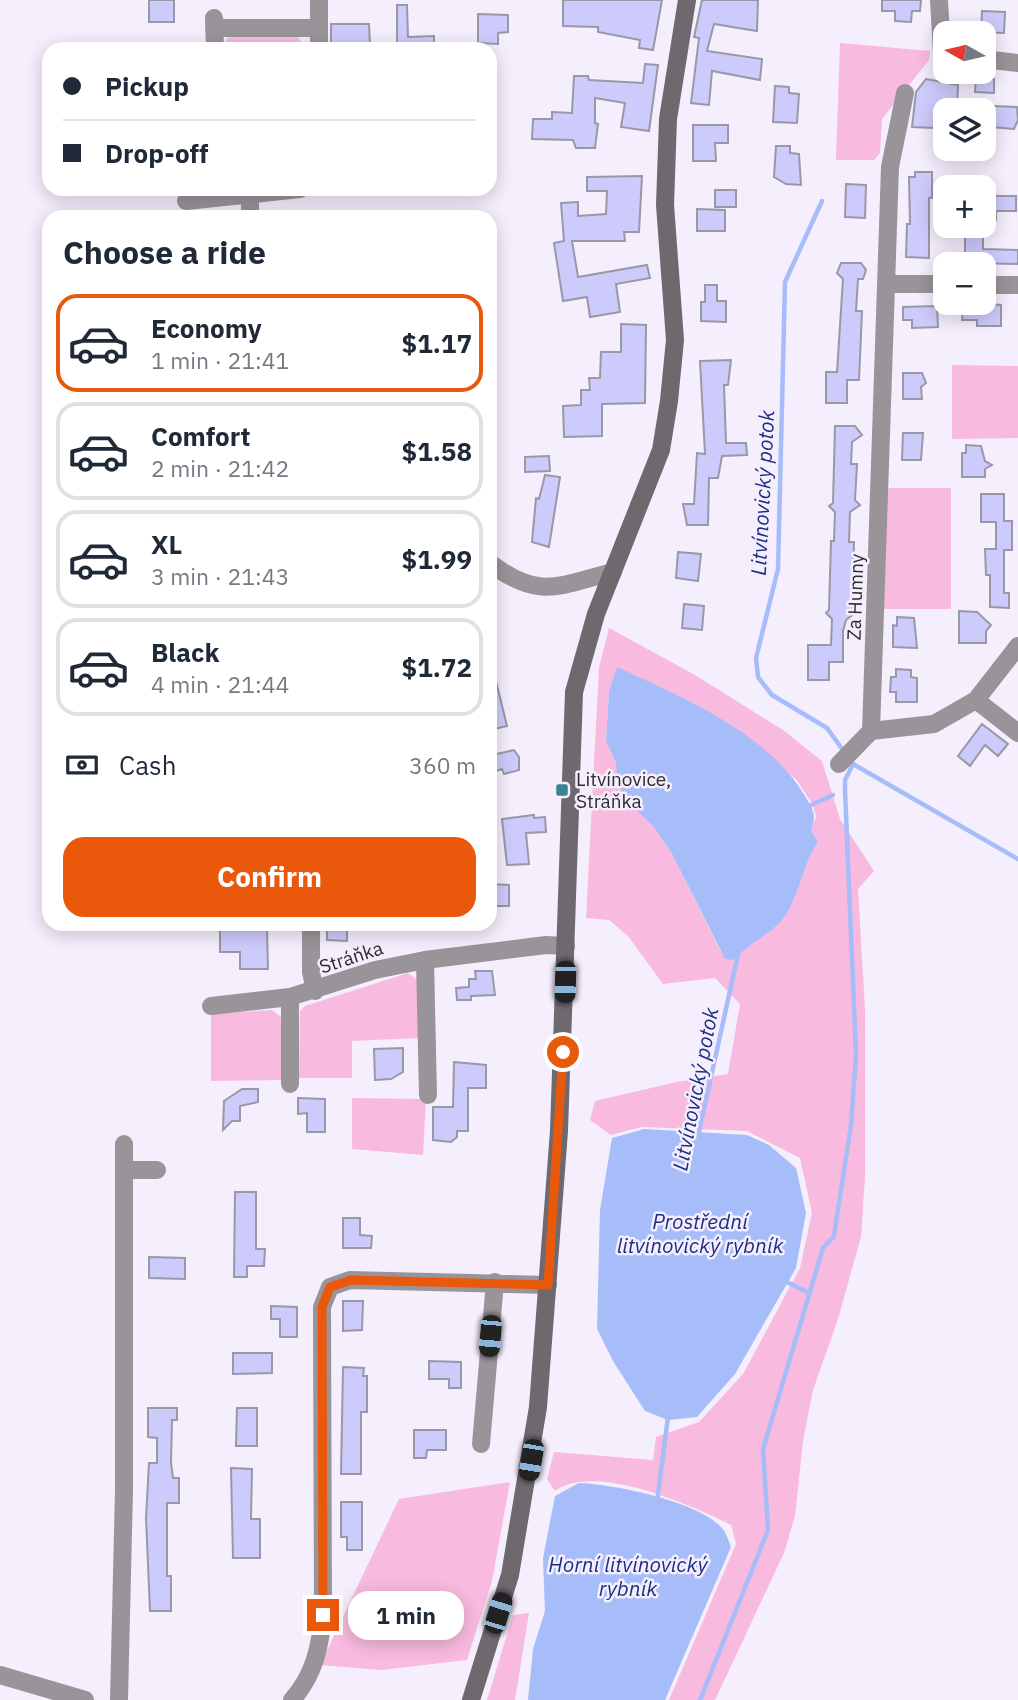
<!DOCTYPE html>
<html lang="en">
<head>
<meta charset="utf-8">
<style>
  :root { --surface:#fff; --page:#f6f6f7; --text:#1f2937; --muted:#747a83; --line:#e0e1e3; --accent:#ea580c }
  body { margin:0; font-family:"IBM Plex Sans",sans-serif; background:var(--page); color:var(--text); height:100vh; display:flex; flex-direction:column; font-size:26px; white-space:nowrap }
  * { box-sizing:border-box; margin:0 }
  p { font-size:23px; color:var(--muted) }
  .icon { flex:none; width:38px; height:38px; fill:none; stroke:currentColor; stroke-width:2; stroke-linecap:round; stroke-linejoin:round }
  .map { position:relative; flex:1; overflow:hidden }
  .panel { position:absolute; left:42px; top:210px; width:455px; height:721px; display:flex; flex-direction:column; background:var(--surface); border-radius:21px; box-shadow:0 4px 18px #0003 }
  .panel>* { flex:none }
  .hud { position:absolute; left:42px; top:42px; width:455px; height:154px; border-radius:21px; box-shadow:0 4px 18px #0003; display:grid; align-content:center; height:154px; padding:0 21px; background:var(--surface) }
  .needle { width:46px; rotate:278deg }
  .fabs { position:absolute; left:933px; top:21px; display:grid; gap:14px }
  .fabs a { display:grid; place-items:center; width:63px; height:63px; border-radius:14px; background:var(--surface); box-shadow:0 4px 18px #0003; font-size:35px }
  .end { position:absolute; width:32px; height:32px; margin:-16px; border:9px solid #ea580c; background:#fff; box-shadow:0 0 0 4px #fff }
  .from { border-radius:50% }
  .bubble { position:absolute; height:49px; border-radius:21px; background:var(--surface); box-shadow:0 4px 18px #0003; font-size:23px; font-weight:700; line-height:49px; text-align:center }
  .car { position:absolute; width:21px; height:42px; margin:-21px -10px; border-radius:9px; box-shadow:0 0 5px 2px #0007; background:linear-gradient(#222 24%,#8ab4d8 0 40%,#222 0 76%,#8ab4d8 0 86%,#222 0) }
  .hud b { display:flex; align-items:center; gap:24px; height:66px; font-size:26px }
  .hud b+b { border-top:2px solid var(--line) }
  .hud i { width:18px; height:18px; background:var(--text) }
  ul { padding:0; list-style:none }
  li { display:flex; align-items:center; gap:21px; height:98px; margin:0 14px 10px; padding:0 7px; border:4px solid var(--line); border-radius:21px }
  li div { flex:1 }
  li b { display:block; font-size:26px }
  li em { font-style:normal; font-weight:700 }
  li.selected { border-color:var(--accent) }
  li>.icon { width:63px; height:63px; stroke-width:1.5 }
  h2 { padding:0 21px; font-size:32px; line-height:84px }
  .pay { display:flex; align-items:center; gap:18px; height:77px; padding:0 21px; font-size:26px }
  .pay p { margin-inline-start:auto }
  .button { display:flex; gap:14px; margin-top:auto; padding:14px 21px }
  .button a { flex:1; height:80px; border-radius:21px; background:var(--accent); color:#fff; font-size:28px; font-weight:700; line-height:80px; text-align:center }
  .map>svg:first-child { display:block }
  .green { fill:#f8badf; fill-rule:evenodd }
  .water { fill:#a6bdf9 }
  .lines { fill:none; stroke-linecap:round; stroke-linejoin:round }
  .stream { stroke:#a6bdf9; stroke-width:4.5 }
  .building { fill:#cdcbfb; stroke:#9898a6; stroke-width:2 }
  .street { stroke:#999499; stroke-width:18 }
  .secondary { stroke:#6e686f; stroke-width:18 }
  .route { stroke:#ea580c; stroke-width:9 }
  .poi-dot { fill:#3c818f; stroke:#f5eefd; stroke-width:2.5 }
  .labels { text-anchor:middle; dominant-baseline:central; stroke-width:5; stroke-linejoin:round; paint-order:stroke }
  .street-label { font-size:19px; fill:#2d2b30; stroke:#f5eefd }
  .poi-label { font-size:19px; fill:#2d2b30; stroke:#f5eefd; text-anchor:start }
  .water-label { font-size:21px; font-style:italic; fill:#1d2f83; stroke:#f5eefd }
</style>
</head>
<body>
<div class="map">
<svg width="1018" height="1700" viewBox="0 0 1018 1700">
  <rect width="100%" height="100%" fill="#f5eefd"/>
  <path class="green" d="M290,35L299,38L306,49H221L229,36Z
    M840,43L930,51L929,60L882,119L880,153L874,160H836Z
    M952,365L1018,366V438L952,439Z
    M886,488H951V609H883Z
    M609,628L695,675L783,730L822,761L840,819L874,871L858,889L865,1009V1177L861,1237L838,1319L813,1390L803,1441L795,1516L784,1553L715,1700H669L736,1544L731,1525C691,1505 595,1462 555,1491L547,1479L554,1452L653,1460L656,1437L699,1422L743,1374L800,1268L812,1213L800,1158L747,1131L642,1127L611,1135L590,1120L595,1101L677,1082L728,1074L740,1004L715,978L663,984L628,936L609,920L586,918L599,667ZM617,668L686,702L796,779L813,805L816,817L811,830L818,842C803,864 801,890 787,913C775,934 749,941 735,960L721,952L671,852L653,826L630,804L618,783L616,763L606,741L609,691Z
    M408,973L417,980L420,1038L352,1041V1078H299L300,1011L305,1006Z
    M272,1010L281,1017V1080L211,1081V1014Z
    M352,1098L426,1099L423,1155L352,1149Z
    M510,1482L492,1581L467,1660L381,1670L320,1665L399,1499Z
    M529,1613L515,1700H487L513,1615Z"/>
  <path class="water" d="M617,667C682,697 768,733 805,796C813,810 817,814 811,830L818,842C803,864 801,890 787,913C775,934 749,941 735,960L725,959L671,852L653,826L630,804L617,783L616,763L606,741L609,691Z
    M644,1129L747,1135L769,1145L796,1168L806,1213L796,1268L735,1374L697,1417L668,1420L645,1411L613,1361L597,1329L600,1210L612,1138Z
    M579,1483C612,1484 706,1502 725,1532C727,1536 729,1542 731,1547L665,1700H528L533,1649L545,1611L543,1558L555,1496Z"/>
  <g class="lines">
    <path class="stream" d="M822,201L785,282L778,569L756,658L758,677L772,695L827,728L845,753
      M853,764L1018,859
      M845,790V780L853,764L850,760
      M809,806L833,795
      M698,1136L739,950
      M785,1281L809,1293
      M657,1502L668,1417
      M700,1700L768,1530L763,1449L823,1248L834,1236L851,1125L856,1055L845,790"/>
  </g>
  <path class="building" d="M149,0H174V22H149Z
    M563,0H662L653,50L639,48L640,40L598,32V27L563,26Z
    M702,0H758L757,31L714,24L707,51L762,59L760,80L712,71L709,105L691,103L699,38L694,37Z
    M882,0H921L920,11H912L911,22L895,21V11H882Z
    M397,5H407L408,37L434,36V49H397Z
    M982,11L1005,12L1004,33L981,32Z
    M478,14L508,15V32L498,33V44L478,43Z
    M331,24H369L370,45L337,49V43H331Z
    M645,64L658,65L649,131L621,127L625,103L595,98V123L598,124L595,148H576L573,140L532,139L533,119H552V112L572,113L574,76H588L589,80L643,83Z
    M976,78L994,79V93L975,92Z
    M926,79L958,85L957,107L935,106L934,128L912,127L916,92Z
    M775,86L789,87V93L799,94L797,123L773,122Z
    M992,106L1017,107L1018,120L1014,129L991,127Z
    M693,125H728V143H715L716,161H693Z
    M776,146H790V153L799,154L801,185L786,184L774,177Z
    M915,172H932V198H929V258L906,257L907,224H910L909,177H915Z
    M642,176L639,232H624L625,241H572L578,277L647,265L650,278L616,284L620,312L590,317L587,297L563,301L554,243L564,241L561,203L578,202V216L606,214L607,191H587V177Z
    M846,184L866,185L865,218L845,217Z
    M715,190H736V207H715Z
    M984,196H1016V211H996V220H984Z
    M697,209L725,210V231H697Z
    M965,226H983V249L1018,250V264L965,263Z
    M841,263H861L866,270L863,279H858L856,311H862L859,380H847V403H826V372H837L843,279L837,273Z
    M705,285H717V301H726V322L701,321V302H705Z
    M977,303L1001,305V326H977V320H962L963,305Z
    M937,306L938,327L912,328V320H903V307Z
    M621,324L646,325L645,403L602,404V436L564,437L563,406L581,405V390H590L589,378H600L601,352H621Z
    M731,360L728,385H724L726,443H746L747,455L722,456L718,478H709L708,525H687L683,504H694L697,453L705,454L700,361Z
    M903,373H922L926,383L921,387L922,399H903Z
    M835,426H855L862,435L852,442L851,464H857L855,500L860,505L850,512L849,542H854L852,607L856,612L846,620L843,631V662H829V680H808V645H831L832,619L826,613L829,610L831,541H834L835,512L829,506L833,503Z
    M903,433H923L921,460H902Z
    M966,445L981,446L985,461L992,465L985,469V477H962V453H966Z
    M549,456L550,471L525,472V457Z
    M545,475L560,477L549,547L532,542L536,498L539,499Z
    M981,494H1004V521H1012V550H1004V593H1009V608L990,607V575H986L985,549H996V522H981Z
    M678,552L701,554L698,581L676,578Z
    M684,604L704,606L702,630L682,628Z
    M959,611L977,612L991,625L986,631V643H959Z
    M897,617L914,618L917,648L893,647V625L897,626Z
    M896,669L911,670V677L917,678V702H896V692H890L891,677H896Z
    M494,673L507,726L490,730V674Z
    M982,724L1008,744L998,756L985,745L970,766L958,756Z
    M514,750L519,757V770L504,774L502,769L496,771L492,755Z
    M534,815V818L545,817L546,832L526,833L529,864L507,865L502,819Z
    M490,884L509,885V906H490Z
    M327,924H347V941L327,940Z
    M220,926L267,930L268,969H240V952H220Z
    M475,971H492L495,995L471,996V1000H457L456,988L469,987V979H476Z
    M403,1048V1072L391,1079L375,1080L374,1049Z
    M454,1062L486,1065V1088H468V1131H457V1137L451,1142L433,1140V1107H453Z
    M242,1089H258V1102L240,1106V1121H232L223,1130L224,1101Z
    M298,1098L325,1099V1132H307V1113L298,1114Z
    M235,1192H256V1249H265L264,1266H247V1277H234Z
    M343,1218H360V1235L372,1236L371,1248H343Z
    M149,1257L185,1258V1279L149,1278Z
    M343,1301H363L362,1330L343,1331Z
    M271,1306L297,1307V1337H280V1319H271Z
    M233,1353H272V1373L233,1374Z
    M429,1361L461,1362V1388H449V1379H429Z
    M343,1367L364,1368L363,1376H367V1412H361V1474H341Z
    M148,1408H177V1420H172L171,1463L173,1478H179V1503H167V1576H171V1611H150L146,1518L149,1463H157V1438L148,1437Z
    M237,1408H257V1446H236Z
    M414,1430H446V1450H427L426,1458H414Z
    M231,1468L252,1469L251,1519H260V1558H233Z
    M341,1502H362V1550H347V1537H341Z"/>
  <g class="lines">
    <path class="street" d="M939,0L942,54L945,55
      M214,18L215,49
      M214,28H319
      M319,49V0
      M984,59L1018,63
      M250,196V217
      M186,201L300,189
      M886,284H945
      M984,285H1018
      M490,563C540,601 560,585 613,572
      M976,700L1018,733
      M871,731L890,167L905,93
      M871,731L934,724L976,700L1018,646
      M839,764L871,731
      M311,924V972L315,991
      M425,960L428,1095
      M211,1006L290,997L375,970L425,960L546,945L566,946
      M290,1084V997
      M124,1170H157
      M481,1444L495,1282
      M0,1675L85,1700
      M119,1700L124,1490V1144
      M292,1700C314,1675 320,1648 323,1615L322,1307L330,1287L350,1280L548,1285"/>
    <path class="secondary" d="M471,1700L510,1575L538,1407L559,1131L574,692L596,614L661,450L669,401L675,340L665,205L668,119L687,0"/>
  </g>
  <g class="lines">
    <path class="route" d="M323,1615L322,1307L330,1287L351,1280L548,1285L563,1052"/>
  </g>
  <rect class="poi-dot" x="555" y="783" width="14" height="14" rx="3.5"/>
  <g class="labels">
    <g class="street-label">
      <text transform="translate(855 597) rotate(-88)">Za Humny</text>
      <text transform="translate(351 957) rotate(-18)">Stráňka</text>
    </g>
    <g class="poi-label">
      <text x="576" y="779">Litvínovice,<tspan x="576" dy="22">Stráňka</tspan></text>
    </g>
    <g class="water-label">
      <text transform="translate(762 493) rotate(-87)">Litvínovický potok</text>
      <text transform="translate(695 1089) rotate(-79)">Litvínovický potok</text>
      <text x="700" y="1221">Prostřední<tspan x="700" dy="24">litvínovický rybník</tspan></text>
      <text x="628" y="1564">Horní litvínovický<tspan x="628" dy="24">rybník</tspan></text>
    </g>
  </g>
</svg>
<div class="fabs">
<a><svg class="needle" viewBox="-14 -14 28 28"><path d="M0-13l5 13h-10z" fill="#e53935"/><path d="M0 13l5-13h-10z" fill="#747a83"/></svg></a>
<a><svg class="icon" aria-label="layers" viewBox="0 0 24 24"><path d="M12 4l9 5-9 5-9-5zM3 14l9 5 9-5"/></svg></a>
<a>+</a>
<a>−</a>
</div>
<i class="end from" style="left:563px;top:1052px"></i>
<i class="end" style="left:323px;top:1615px"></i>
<div class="bubble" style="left:348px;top:1591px;width:116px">1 min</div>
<i class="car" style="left:565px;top:982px;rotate:182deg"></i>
<i class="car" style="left:490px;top:1336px;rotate:185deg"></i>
<i class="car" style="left:531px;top:1460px;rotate:190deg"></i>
<i class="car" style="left:498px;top:1613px;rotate:17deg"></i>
<div class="hud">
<b><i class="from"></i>Pickup</b>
<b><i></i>Drop-off</b>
</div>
<section class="panel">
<h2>Choose a ride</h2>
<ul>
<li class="selected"><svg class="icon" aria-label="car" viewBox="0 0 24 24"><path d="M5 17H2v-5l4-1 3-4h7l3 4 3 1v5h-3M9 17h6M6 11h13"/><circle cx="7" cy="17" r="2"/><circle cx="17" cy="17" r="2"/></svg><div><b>Economy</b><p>1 min · 21:41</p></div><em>$1.17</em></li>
<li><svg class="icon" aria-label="car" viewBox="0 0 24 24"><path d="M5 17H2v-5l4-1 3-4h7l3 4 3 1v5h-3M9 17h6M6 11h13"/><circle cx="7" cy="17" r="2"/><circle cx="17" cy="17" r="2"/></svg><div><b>Comfort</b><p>2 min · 21:42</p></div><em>$1.58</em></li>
<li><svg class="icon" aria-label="car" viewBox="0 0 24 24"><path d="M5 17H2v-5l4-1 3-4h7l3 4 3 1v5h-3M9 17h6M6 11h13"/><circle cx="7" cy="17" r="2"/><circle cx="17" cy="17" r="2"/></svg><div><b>XL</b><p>3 min · 21:43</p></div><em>$1.99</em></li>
<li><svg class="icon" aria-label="car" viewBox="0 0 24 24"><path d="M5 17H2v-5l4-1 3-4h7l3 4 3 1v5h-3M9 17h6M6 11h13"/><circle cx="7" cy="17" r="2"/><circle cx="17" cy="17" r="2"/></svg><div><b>Black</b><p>4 min · 21:44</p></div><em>$1.72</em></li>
</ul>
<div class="pay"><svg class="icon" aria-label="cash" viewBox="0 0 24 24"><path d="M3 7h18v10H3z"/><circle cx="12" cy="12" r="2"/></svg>Cash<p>360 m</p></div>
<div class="button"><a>Confirm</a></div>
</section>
</div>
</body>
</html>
